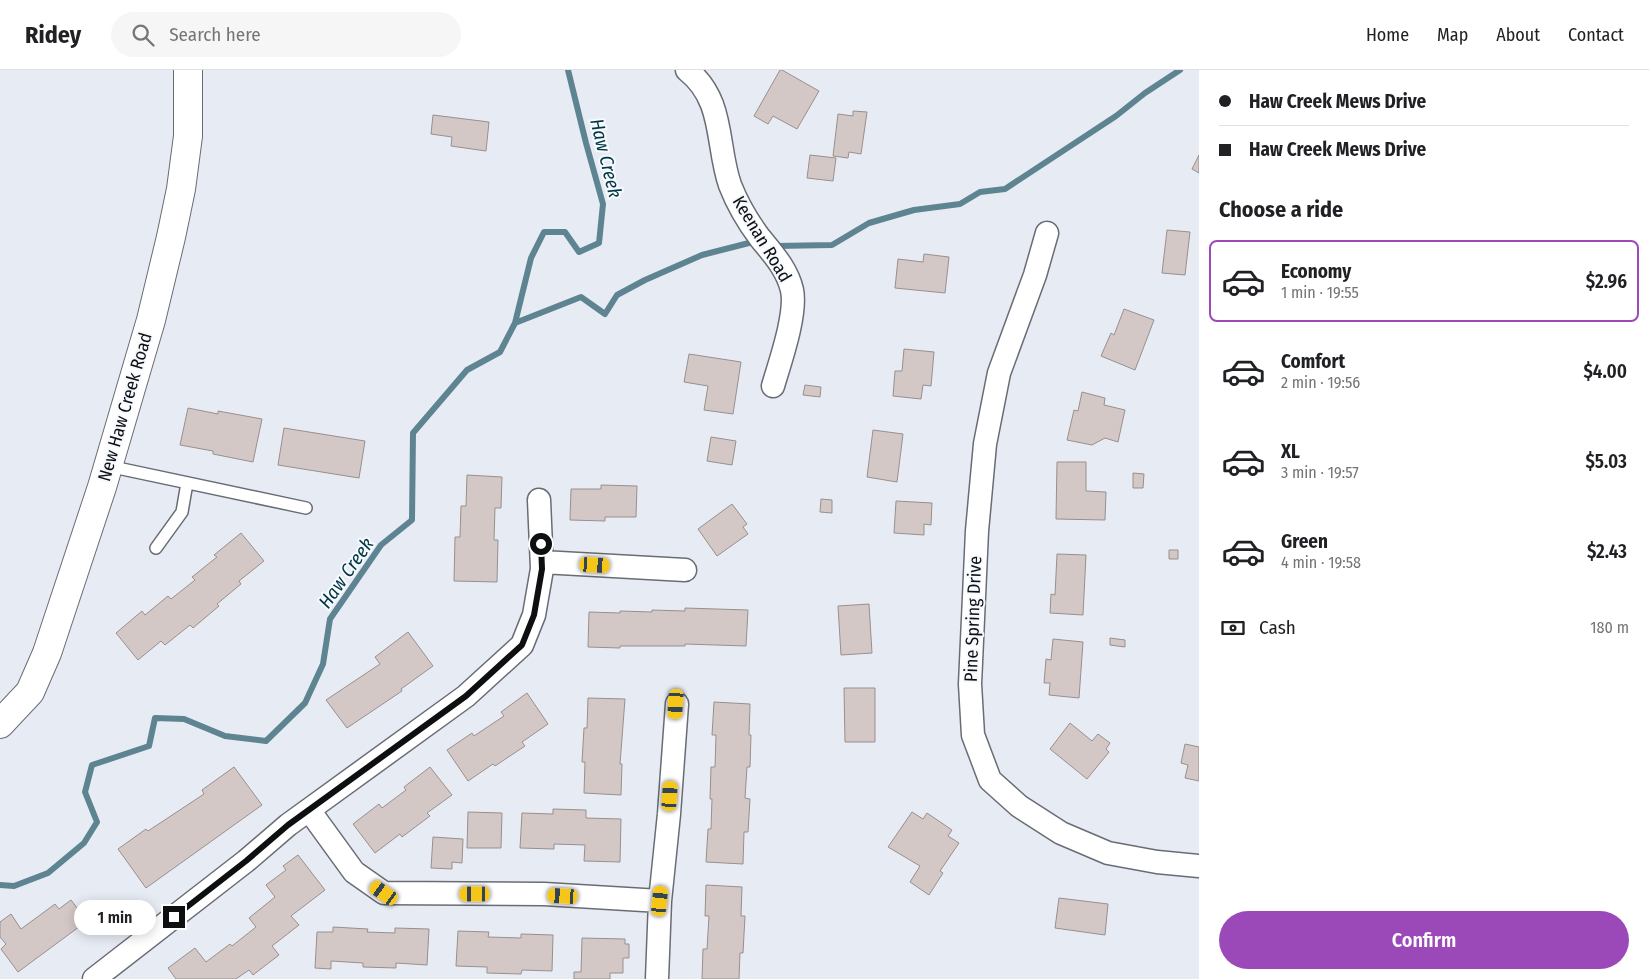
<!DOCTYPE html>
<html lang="en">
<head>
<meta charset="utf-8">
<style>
  :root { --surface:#fff; --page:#f6f6f6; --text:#202124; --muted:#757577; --line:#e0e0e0; --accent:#9b49b8 }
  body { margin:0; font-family:"Fira Sans Condensed",sans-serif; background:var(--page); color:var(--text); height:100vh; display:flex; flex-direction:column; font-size:19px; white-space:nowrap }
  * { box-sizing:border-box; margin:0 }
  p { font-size:16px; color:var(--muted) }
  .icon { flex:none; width:28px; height:28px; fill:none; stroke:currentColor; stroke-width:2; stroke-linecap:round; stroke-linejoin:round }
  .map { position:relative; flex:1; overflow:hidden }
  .panel { display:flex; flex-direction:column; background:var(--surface); width:450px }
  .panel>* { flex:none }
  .top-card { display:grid; align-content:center; height:110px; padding:0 20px; background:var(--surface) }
  .end { position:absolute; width:22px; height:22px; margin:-11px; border:6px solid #0d0f11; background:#fff; box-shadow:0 0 0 2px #fff }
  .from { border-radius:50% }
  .bubble { position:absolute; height:35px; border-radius:18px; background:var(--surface); box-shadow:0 2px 12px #0003; font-size:16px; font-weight:600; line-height:35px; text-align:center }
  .car { position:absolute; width:15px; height:30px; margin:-15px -8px; border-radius:6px; box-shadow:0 0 4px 1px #0007; background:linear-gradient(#f5c518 24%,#345 0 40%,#f5c518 0 76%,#345 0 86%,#f5c518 0) }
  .top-card b { display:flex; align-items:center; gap:18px; height:48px; font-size:19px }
  .top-card b+b { border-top:1px solid var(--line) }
  .top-card i { width:12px; height:12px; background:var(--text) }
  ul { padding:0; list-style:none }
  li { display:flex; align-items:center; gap:15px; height:82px; margin:0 10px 8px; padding:0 10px; border:2px solid transparent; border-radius:8px }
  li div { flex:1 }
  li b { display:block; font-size:19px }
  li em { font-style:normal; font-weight:600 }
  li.selected { border-color:var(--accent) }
  li>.icon { width:45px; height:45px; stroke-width:1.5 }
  h2 { padding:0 20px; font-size:22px; line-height:60px }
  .pay { display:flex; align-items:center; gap:12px; height:55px; padding:0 20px; font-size:19px }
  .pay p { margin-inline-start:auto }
  .primary-button { display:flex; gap:10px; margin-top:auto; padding:10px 20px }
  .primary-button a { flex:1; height:58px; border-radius:30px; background:var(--accent); color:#fff; font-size:20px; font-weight:600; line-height:58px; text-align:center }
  header { display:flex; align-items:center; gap:30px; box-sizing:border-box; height:70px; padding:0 25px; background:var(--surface); border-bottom:1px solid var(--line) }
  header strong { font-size:24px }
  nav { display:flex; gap:28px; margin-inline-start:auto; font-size:18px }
  .search { width:350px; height:45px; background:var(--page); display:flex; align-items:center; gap:12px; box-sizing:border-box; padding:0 18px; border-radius:28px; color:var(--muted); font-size:19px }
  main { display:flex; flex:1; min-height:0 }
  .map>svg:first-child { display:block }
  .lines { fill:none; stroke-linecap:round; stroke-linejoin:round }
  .stream { stroke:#5e8492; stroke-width:6 }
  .building { fill:#d3c8c6; stroke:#998f8d }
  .lane-casing { stroke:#696c74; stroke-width:14 }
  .street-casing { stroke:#696c74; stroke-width:25 }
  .secondary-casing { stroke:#696c74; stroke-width:30 }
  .lane { stroke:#fff; stroke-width:11 }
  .street { stroke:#fff; stroke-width:22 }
  .secondary { stroke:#fff; stroke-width:28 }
  .route { stroke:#0d0f11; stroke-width:6 }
  .labels { text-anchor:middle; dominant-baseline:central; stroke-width:4; stroke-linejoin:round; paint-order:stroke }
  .street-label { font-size:18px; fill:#0d0f11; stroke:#f6f9fe }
  .water-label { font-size:19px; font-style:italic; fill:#013542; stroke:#f6f9fe }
</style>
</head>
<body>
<header>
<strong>Ridey</strong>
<div class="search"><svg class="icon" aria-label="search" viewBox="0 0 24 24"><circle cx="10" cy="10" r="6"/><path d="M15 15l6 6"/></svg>Search here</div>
<nav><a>Home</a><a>Map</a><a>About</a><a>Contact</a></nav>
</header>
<main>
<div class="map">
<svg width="1199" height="909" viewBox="0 0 1199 909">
  <rect width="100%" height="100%" fill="#e7ecf4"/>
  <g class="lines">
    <path class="stream" d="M776,176L832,175L869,153L914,140L960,134L980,122L1005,119L1116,46L1145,23L1180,0
      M515,253L581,227L605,244L617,225L645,210L702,185L749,173
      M0,815L14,816L48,803L84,773L97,752L85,722L92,695L149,676L155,648L184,649L225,666L266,671L305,633L323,594L330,549L381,475L412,450L413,363L467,300L500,282L515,253L531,188L544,162H565L579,182L599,173L603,134L586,73L568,0"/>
  </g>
  <path class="building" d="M780,0H782L819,21L797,59L773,46L768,54L754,46Z
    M853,41L867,42L861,84L849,82L848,88L833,86L838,44L853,46Z
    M433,45L489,52L486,81L451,76L452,67L431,64Z
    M810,85L836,88L833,111L807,108Z
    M1199,85V103L1192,99Z
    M1167,160L1190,162L1185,205L1162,203Z
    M924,184L949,187L945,223L895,218L898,189L923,192Z
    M1124,239L1154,250L1135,300L1101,286L1111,263L1114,265Z
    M904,279L934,282L931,316L923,315L921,329L893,326L895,301H902Z
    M689,284L741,292L733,344L704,340L708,316L684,312Z
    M805,315L821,317L820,327L803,325Z
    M1082,322L1105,328L1104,335L1125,340L1118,372L1105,368L1092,375L1067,370L1074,340L1078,341Z
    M188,338L218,344V341L262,349L253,392L213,384V381L180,375Z
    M284,358L365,371L359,408L278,395Z
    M873,360L903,364L897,412L867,407Z
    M711,367L736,371L732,395L707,391Z
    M1057,392H1086V421L1106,422L1105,450L1056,449Z
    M1133,403L1144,404L1143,418H1133Z
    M467,405L502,407L501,438H495L494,470H498L497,512L454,511L455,467H460L461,436H466Z
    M601,415L637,416L636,447H605V451L570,450L571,419H601Z
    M821,429L832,430V443L820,442Z
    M896,431L932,433L931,455L924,454V465L894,463Z
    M732,434L747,454L743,457L748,464L717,486L698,459Z
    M241,463L264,491L239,511L241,514L217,534L219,536L193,558L190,555L165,575L161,571L138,590L116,563L142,541L145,545L168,526L171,529L195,510L192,507L217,487L214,485Z
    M1169,480H1178V489H1169Z
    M1057,484L1086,485L1083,545L1050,543L1051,524L1055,525Z
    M869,534L872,583L841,585L838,536Z
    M685,538L748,540L746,576L685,574V576H620V578L588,577L589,542L620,543V541L652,542V540L685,541Z
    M408,562L433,596L401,619L402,621L347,658L326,630L380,594L375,587Z
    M1110,568L1125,570V577L1110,575Z
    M1053,569L1083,572L1079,628L1049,625L1050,613H1044L1046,589L1051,590Z
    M844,618H875V672H845Z
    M527,623L548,654L522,672L525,676L495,696L493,694L468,711L447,680L472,663L474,666L504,646L501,642Z
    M588,628L625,629L620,694H622L621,725L584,723L585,692H582L584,658H587Z
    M714,632L750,634L749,665H751L750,697H747L745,728L750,729L748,762H744L743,794L706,792L708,759H711L712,729H710L711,697H715L716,665H712Z
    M1070,653L1092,671L1098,664L1110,673L1106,679L1109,682L1087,709L1050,679Z
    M1185,674L1199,677V711L1185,708L1188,695L1181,693Z
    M234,697L262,735L146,818L118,779L146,759L148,761L204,724L202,720Z
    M430,697L452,725L427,743L430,746L402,767L400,764L375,783L353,754L379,734L382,738L406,720L404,717Z
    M553,739L586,740V748L621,749L620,792L584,791L585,775L554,774V779L520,778L522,743L553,744Z
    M468,742L502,743L501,778H467Z
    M912,742L923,749L927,743L952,760L948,766L959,773L940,801L943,803L929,825L910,812L920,796L888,777Z
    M433,767L463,769L462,793L452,792V799L431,798Z
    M298,785L325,820L291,846L299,855L272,876L279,885L253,905L249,900L236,909H176L168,898L195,878L206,892L230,874L232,876L256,857L249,848L275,827L266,815L286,800L283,796Z
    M706,815L742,817L741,846H745L743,883H740L739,909H702L703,879H707L709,846H705Z
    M1059,828L1108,834L1105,865L1055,858Z
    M71,830L87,851L18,902L1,879L6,874L0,867V852L11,844L21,859L55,834L59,839Z
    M333,857L368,859L367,862L395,863V858L429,859L427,895L396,893V898L363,897V893L331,891V899L315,898L317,862H333Z
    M458,861L489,862L488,867L521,868V864L553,865L552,901L522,900L521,904L487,903V897L456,896Z
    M582,868L625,869V874H629V888H623V903H610V909H574V902H581Z"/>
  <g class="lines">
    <defs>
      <path id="lane" d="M108,396L306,438
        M156,478L182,442L187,413"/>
      <path id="street" d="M687,0C725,30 716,75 730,115C737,133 748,152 760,168C773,184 787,199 792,220C797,244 780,292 773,316
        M1047,163L1035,205L999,303L985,374L977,461L970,614L973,665L990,710L1019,736L1061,763L1108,783L1157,792L1199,796
        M542,492L685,500
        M309,740L354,802L384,823L544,824L660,831L657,909
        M660,831L669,744L677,634
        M94,909L246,791L288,755L466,626L522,575L534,545L542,499L539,430"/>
      <path id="secondary" d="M0,654L30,622L47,583L102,417L151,250L171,167L181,119L188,66V0"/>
    </defs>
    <use href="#lane" class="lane-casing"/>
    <use href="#street" class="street-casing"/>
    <use href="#secondary" class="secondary-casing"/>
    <use href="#lane" class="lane"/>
    <use href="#street" class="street"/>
    <use href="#secondary" class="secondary"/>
  </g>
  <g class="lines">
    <path class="route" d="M174,847L246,791L288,755L466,626L522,575L534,545L542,499L541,474"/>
  </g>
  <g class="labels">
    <g class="street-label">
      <text transform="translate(762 169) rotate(59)">Keenan Road</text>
      <text transform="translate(125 337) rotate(-74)">New Haw Creek Road</text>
      <text transform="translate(973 549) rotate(-88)">Pine Spring Drive</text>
    </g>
    <g class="water-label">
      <text transform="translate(606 88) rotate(76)">Haw Creek</text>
      <text transform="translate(346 503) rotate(-55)">Haw Creek</text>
    </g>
  </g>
</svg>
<i class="end from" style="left:541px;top:474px"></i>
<i class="end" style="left:174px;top:847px"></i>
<div class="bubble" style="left:74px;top:830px;width:82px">1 min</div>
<i class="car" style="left:595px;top:495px;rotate:93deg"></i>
<i class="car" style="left:676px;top:634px;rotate:184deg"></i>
<i class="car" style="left:670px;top:726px;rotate:4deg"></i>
<i class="car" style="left:384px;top:823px;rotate:305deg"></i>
<i class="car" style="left:475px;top:824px;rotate:270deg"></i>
<i class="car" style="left:563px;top:826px;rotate:273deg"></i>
<i class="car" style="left:660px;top:831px;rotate:6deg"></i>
</div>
<section class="panel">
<div class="top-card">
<b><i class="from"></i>Haw Creek Mews Drive</b>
<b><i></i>Haw Creek Mews Drive</b>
</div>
<h2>Choose a ride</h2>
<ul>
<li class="selected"><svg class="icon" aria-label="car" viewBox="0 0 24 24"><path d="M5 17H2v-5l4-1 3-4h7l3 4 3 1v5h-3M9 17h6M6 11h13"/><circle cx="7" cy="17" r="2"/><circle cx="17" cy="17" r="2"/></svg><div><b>Economy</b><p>1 min · 19:55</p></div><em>$2.96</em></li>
<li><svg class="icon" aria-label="car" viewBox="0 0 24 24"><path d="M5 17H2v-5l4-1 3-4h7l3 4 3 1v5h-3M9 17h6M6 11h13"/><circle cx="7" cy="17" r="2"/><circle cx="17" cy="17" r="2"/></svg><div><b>Comfort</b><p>2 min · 19:56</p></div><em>$4.00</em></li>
<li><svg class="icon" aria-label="car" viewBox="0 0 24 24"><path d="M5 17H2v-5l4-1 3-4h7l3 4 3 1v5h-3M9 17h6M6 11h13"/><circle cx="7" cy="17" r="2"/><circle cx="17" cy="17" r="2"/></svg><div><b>XL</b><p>3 min · 19:57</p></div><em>$5.03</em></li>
<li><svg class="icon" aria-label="car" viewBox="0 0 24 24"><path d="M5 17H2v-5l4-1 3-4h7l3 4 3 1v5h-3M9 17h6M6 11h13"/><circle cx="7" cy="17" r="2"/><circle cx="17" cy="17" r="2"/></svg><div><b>Green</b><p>4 min · 19:58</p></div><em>$2.43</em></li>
</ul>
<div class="pay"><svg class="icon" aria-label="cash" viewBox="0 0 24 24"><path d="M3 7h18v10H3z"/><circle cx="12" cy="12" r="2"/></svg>Cash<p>180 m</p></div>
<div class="primary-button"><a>Confirm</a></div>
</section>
</main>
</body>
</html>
